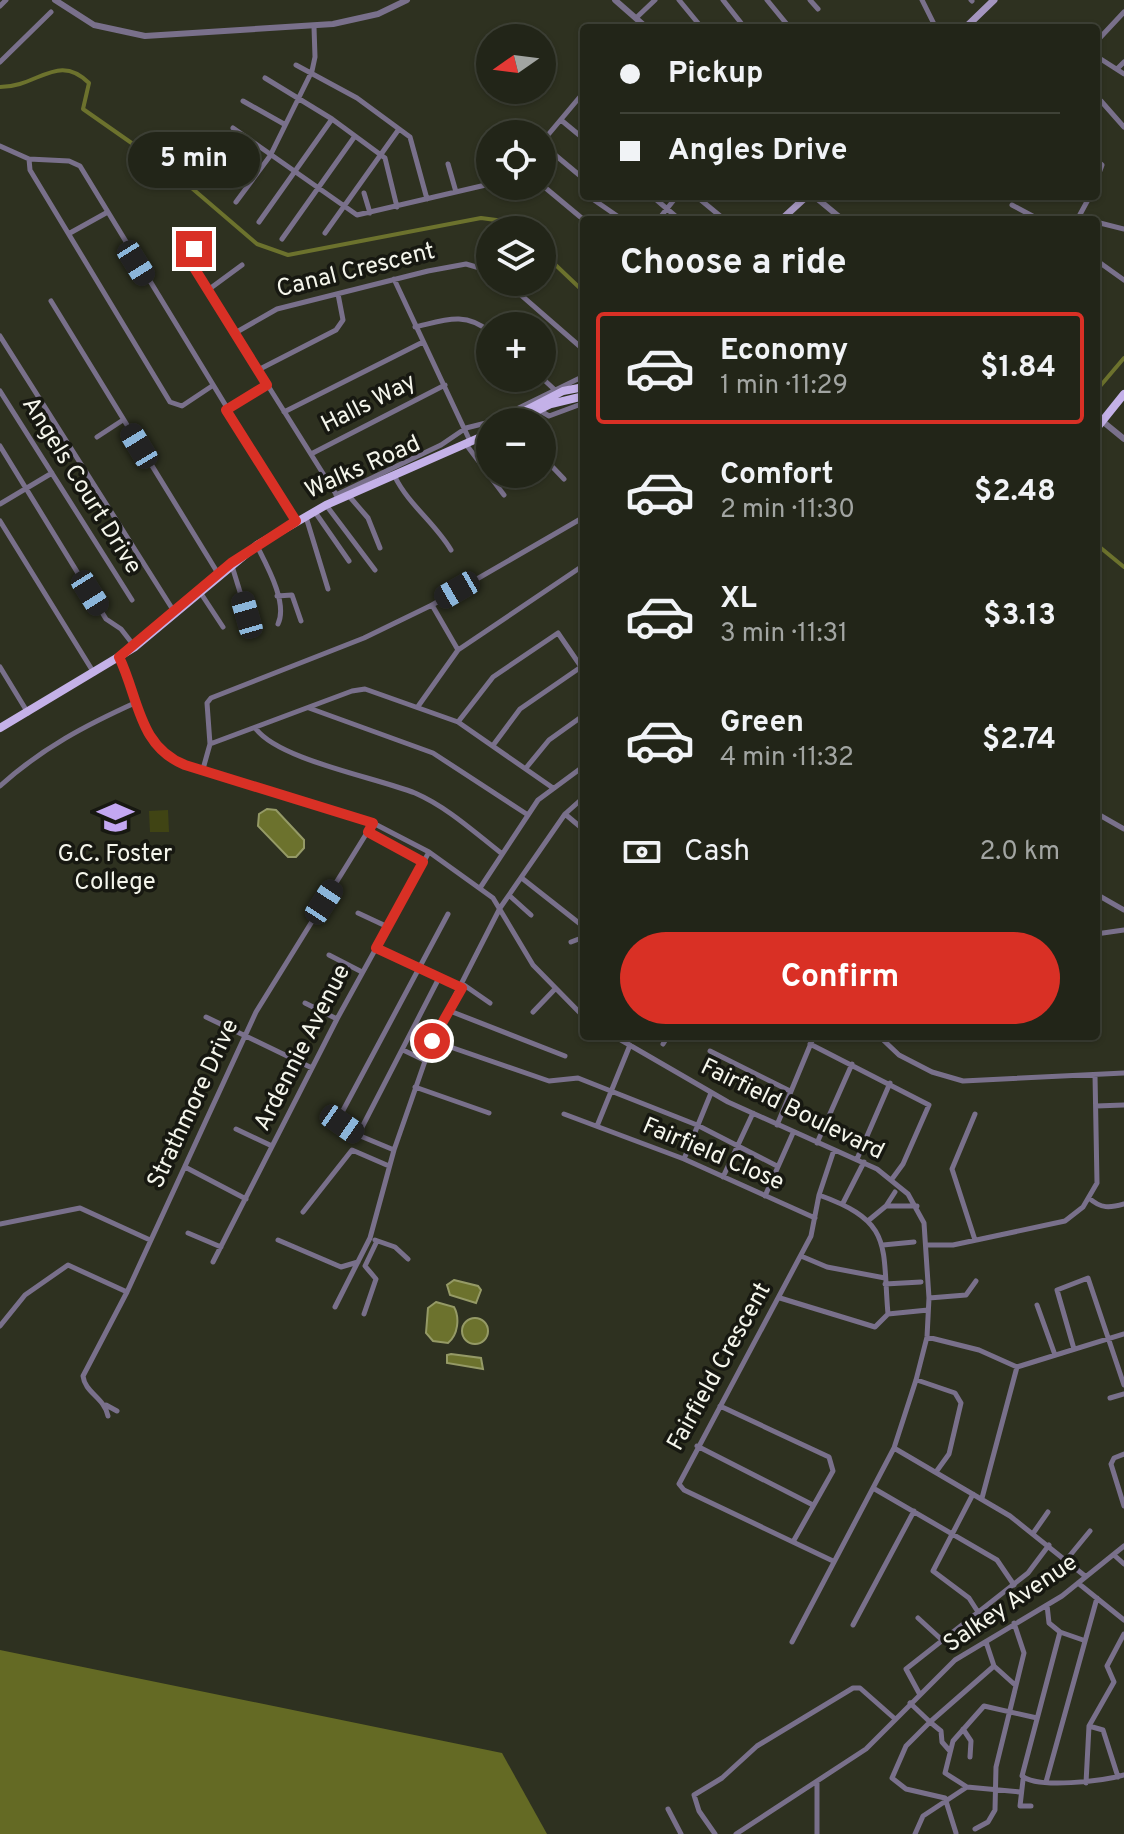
<!DOCTYPE html>
<html lang="en">
<head>
<meta charset="utf-8">
<style>
  :root { --surface:#222518; --page:#2e3125; --text:#f1f3f6; --muted:#a2a5a2; --line:#3f4237; --accent:#d93025 }
  body { margin:0; font-family:Overpass,sans-serif; background:var(--page); color:var(--text); height:100vh; display:flex; flex-direction:column; font-size:30px; white-space:nowrap }
  * { box-sizing:border-box; margin:0 }
  p { font-size:26px; color:var(--muted) }
  .icon { flex:none; width:44px; height:44px; fill:none; stroke:currentColor; stroke-width:2; stroke-linecap:round; stroke-linejoin:round }
  .map { position:relative; flex:1; overflow:hidden }
  .sheet { position:absolute; left:580px; top:216px; width:520px; height:824px; display:flex; flex-direction:column; background:var(--surface); border-radius:8px; box-shadow:0 2px 6px #0004,0 0 0 2px var(--line) }
  .sheet>* { flex:none }
  .guide { position:absolute; left:580px; top:24px; width:520px; height:176px; border-radius:8px; box-shadow:0 2px 6px #0004,0 0 0 2px var(--line); display:grid; align-content:center; height:176px; padding:0 40px; background:var(--surface) }
  .needle { width:52px; rotate:256deg }
  .buttons { position:absolute; left:476px; top:24px; display:grid; gap:16px }
  .buttons a { display:grid; place-items:center; width:80px; height:80px; border-radius:50%; background:var(--surface); box-shadow:0 2px 6px #0004,0 0 0 2px var(--line); font-size:40px }
  .end { position:absolute; width:36px; height:36px; margin:-18px; border:10px solid #d93025; background:#fff; box-shadow:0 0 0 4px #fff }
  .from { border-radius:50% }
  .bubble { position:absolute; height:56px; border-radius:28px; background:var(--surface); box-shadow:0 2px 6px #0004,0 0 0 2px var(--line); font-size:26px; font-weight:700; line-height:56px; text-align:center }
  .car { position:absolute; width:24px; height:48px; margin:-24px -12px; border-radius:10px; box-shadow:0 0 6px 2px #0007; background:linear-gradient(#222 24%,#8ab4d8 0 40%,#222 0 76%,#8ab4d8 0 86%,#222 0) }
  .guide b { display:flex; align-items:center; gap:28px; height:76px; font-size:30px }
  .guide b+b { border-top:2px solid var(--line) }
  .guide i { width:20px; height:20px; background:var(--text) }
  ul { padding:0; list-style:none }
  li { display:flex; align-items:center; gap:24px; height:112px; margin:0 16px 12px; padding:0 24px; border:4px solid transparent; border-radius:8px }
  li div { flex:1 }
  li b { display:block; font-size:30px }
  li em { font-style:normal; font-weight:700 }
  li.on { border-color:var(--accent) }
  li>.icon { width:72px; height:72px; stroke-width:1.5 }
  h2 { padding:0 40px; font-size:36px; line-height:96px }
  .pay { display:flex; align-items:center; gap:20px; height:88px; padding:0 40px; font-size:30px }
  .pay p { margin-inline-start:auto }
  .cta { display:flex; gap:16px; margin-top:auto; padding:16px 40px }
  .cta a { flex:1; height:92px; border-radius:48px; background:var(--accent); color:#fff; font-size:32px; font-weight:700; line-height:92px; text-align:center }
  .map>svg:first-child { display:block }
  .green { fill:#404414 }
  .forest { fill:#646a24 }
  .water { fill:#6c722d; stroke:#959a66; stroke-width:2 }
  .lines { fill:none; stroke-linecap:round; stroke-linejoin:round }
  .canal { stroke:#6c722d; stroke-width:4 }
  .minor { stroke:#79708b; stroke-width:5 }
  .tertiary { stroke:#79708b; stroke-width:6 }
  .secondary { stroke:#a495bf; stroke-width:7 }
  .primary { stroke:#c4b1e8; stroke-width:8 }
  .route { stroke:#d93025; stroke-width:10 }
  .labels { text-anchor:middle; dominant-baseline:central; stroke-width:7; stroke-linejoin:round; paint-order:stroke }
  .street-label { font-size:24px; fill:#f5f6ec; stroke:#171811 }
  .poi-label { font-size:24px; fill:#f5f6ec; stroke:#171811 }
</style>
</head>
<body>
<div class="map">
<svg width="1124" height="1834" viewBox="0 0 1124 1834">
  <rect width="100%" height="100%" fill="#2e3120"/>
  <path class="green" d="M168,810L169,832H150L149,811Z"/>
  <path class="forest" d="M0,1650L502,1753L547,1834H0Z"/>
  <path class="water" d="M267,809L276,810L304,840V848L296,857H288L258,826L259,814Z
    M454,1280L478,1286L481,1290L476,1303L450,1295L447,1285Z
    M436,1302L454,1307C460,1318 458,1335 448,1343L433,1341L426,1333L428,1308Z
    M462 1331a13 13 0 1 1 26 0a13 13 0 1 1-26 0Z
    M451,1354L481,1358L483,1369L447,1363V1355Z"/>
  <g class="lines">
    <path class="canal" d="M0,87C38,87 58,52 89,83L83,109L173,172L257,244L288,255L481,218L511,222L519,230
      M542,252L584,292
      M1096,391L1124,358
      M1096,544L1124,567"/>
    <path class="minor" d="M679,0L702,28
      M723,0L745,28
      M767,0L790,28
      M810,0L818,9
      M922,0L936,28
      M971,0L972,1
      M0,6L6,0
      M636,18L655,0
      M1096,42L1124,12
      M1096,56L1124,74
      M0,62L51,12
      M296,65L357,98L410,137L427,199
      M1118,68L1124,62
      M265,78L332,119L385,158L397,207
      M243,101L284,124
      M1101,101L1124,127
      M561,120L584,139
      M233,128L357,215L490,184
      M542,142L584,92
      M542,144L584,179
      M0,146L29,159L69,161L80,166L296,521
      M237,151L247,139
      M29,159L30,170L170,402L182,406L212,386
      M1096,160L1102,165L1096,181
      M448,164L456,192
      M542,185L584,220
      M364,193L370,213
      M652,196L680,220
      M696,196L725,220
      M594,200L623,220
      M236,202L270,156L312,71L315,57L314,27
      M1012,205L1040,220
      M1078,218L1087,220
      M658,220L677,196
      M1077,220L1090,196
      M259,222L332,119
      M1096,222L1124,229
      M70,233L106,213
      M325,233L399,129
      M204,239L192,255L193,266L339,499
      M282,239L355,136
      M1096,260L1124,280
      M394,279L470,441
      M506,282L584,350
      M208,290L242,265
      M51,301L219,575
      M415,327C445,320 465,311 490,332
      M235,333L277,309L428,271L466,264L490,271
      M0,336L175,613
      M489,368L490,367
      M258,370L336,330L343,320L338,294
      M542,378L555,390
      M0,391L132,600
      M226,410L267,385
      M539,410L549,416L584,403
      M284,412L423,342
      M97,437L123,420
      M465,443L504,495
      M0,446L106,619L121,629L135,647
      M311,454L445,385
      M542,456L564,479
      M527,474L531,479
      M395,477C409,505 435,523 451,550
      M336,495L441,445L466,428L490,422L584,376
      M349,496L368,518L380,548
      M0,504L52,473
      M326,505L375,570
      M315,512L349,561
      M306,517L328,589
      M0,521L94,673
      M257,546C267,566 288,603 278,624
      M232,566L253,634
      M200,592L223,627
      M277,596L292,595L301,621
      M432,605L458,650
      M119,657C139,698 138,746 185,765L373,823L429,852L493,898L533,965L584,1017
      M0,667L28,713
      M419,705L458,650L584,565
      M309,708L433,753L528,815
      M458,722L493,677L558,633L584,671
      M256,729C280,760 374,777 415,793C447,807 473,831 501,853
      M210,744L352,691L365,689L458,722L553,788
      M494,744L520,709L581,667
      M526,768L549,740L584,715
      M203,769L210,744L207,703L211,698L364,638L432,605L584,517
      M0,786C42,748 86,725 137,702
      M1096,813L1124,829
      M565,814L584,830
      M368,832L423,862
      M523,879L584,927
      M480,888L538,800L584,766
      M1096,894L1124,910
      M511,897L531,915
      M358,913L388,927
      M1096,934L1124,930
      M571,942L584,937
      M376,948L462,988
      M329,955L362,972
      M464,985L490,1003
      M305,1003L337,1019
      M450,1011L565,1056
      M533,1012L555,989
      M206,1017L312,1068
      M614,1036L728,1102L877,1169L908,1194L924,1223L929,1298L927,1337L916,1380L894,1448L792,1642
      M879,1036L899,1055L932,1072L963,1081L1124,1073
      M759,1037V1036
      M433,1041L549,1081L578,1078L697,1125L777,1166
      M663,1044L668,1036
      M810,1044L929,1105L903,1164L892,1179
      M403,1050L424,1060
      M710,1051L790,1091
      M415,1087L489,1113
      M1096,1106L1124,1105
      M564,1114L684,1159L815,1218
      M975,1114L952,1169L975,1240
      M777,1125L814,1036
      M597,1126L630,1045
      M236,1129L272,1146
      M358,1135L439,978
      M817,1143L852,1064
      M394,1150L358,1135L342,1124L340,1116L448,914
      M684,1159L711,1093
      M857,1159L890,1083
      M185,1167L246,1199
      M723,1177L753,1113
      M819,1195C894,1222 882,1245 888,1314
      M765,1196L793,1133
      M1089,1198C1101,1209 1110,1208 1124,1204
      M843,1203L864,1162
      M887,1206H917
      M303,1212L352,1150L389,1166
      M869,1220L886,1206L895,1192
      M0,1224L80,1208L150,1240
      M188,1233L221,1247
      M278,1240L341,1267L358,1262
      M375,1240L395,1247L408,1259
      M883,1245L914,1242
      M927,1245H953L1065,1221L1083,1207L1097,1183L1095,1075
      M801,1256L827,1267L885,1278
      M213,1262L337,1019L429,852
      M885,1284L921,1282
      M780,1298L875,1327L888,1314
      M929,1298L966,1295L976,1281
      M1037,1305L1055,1355
      M335,1307L370,1238L394,1150L432,1041L500,908L565,814L584,797
      M364,1314L376,1279L365,1266L377,1241
      M888,1314L928,1310
      M0,1326L25,1295L68,1265L127,1292
      M927,1337L979,1350L1017,1367
      M1074,1349L1057,1290L1088,1278L1124,1385
      M1017,1367L1124,1334
      M917,1380L955,1393L961,1403L949,1454L936,1472
      M1110,1398L1124,1394
      M106,1405L117,1411
      M720,1406L829,1457L833,1471L793,1542
      M108,1416C104,1397 85,1393 83,1376L127,1292L256,1012L373,823
      M697,1446L813,1505
      M894,1448L1010,1516L1085,1576
      M1124,1454L1114,1458L1111,1464L1124,1506
      M873,1488L997,1560L1014,1585
      M973,1494L933,1571L969,1598L978,1612
      M982,1498L1017,1367
      M1034,1532L1048,1512
      M1114,1555L1124,1564
      M1067,1559L1090,1531
      M833,1561L684,1490L679,1484L811,1236L819,1195L834,1150
      M1078,1583L1124,1620
      M1047,1605L1049,1623L1060,1632L1083,1640
      M918,1618L942,1640
      M853,1625L914,1511
      M1060,1632L1022,1776C1037,1789 1104,1781 1124,1775
      M986,1642L994,1666L1014,1684
      M919,1693L906,1669L1028,1573L1049,1545
      M910,1703L930,1722L906,1746L892,1778L906,1789L945,1798
      M1089,1726L1103,1730L1118,1777
      M963,1729L971,1741L970,1757
      M949,1750L942,1742L941,1731L930,1722L994,1666
      M1023,1780L1020,1806H1031
      M1046,1782L1097,1598
      M817,1783V1834
      M1086,1783L1089,1726L1114,1682L1107,1666L1124,1634
      M967,1787L945,1773L953,1741L984,1706L1037,1718
      M945,1798L956,1833
      M668,1809L681,1834
      M975,1829L988,1822L995,1810L996,1767L1024,1653L1014,1623
      M715,1834L699,1811L694,1795L722,1778L757,1746L853,1688H860L894,1718
      M736,1834L866,1749L955,1660L1062,1596L1124,1546
      M915,1834L923,1816L967,1787L1020,1792"/>
    <path class="tertiary" d="M55,0L94,25L145,36L333,24L378,14L407,0
      M615,0L647,28
      M814,196L843,220
      M1096,416L1124,439"/>
    <path class="secondary" d="M965,28L994,0
      M781,220L807,196"/>
    <path class="primary" d="M503,422L563,391L584,387
      M514,422L551,404L584,396
      M1096,429L1124,394
      M0,728L135,647L257,545L326,505L490,433"/>
  </g>
  <g class="lines">
    <path class="route" d="M194,249L193,266L267,385L226,410L296,521L231,563L119,657C139,698 138,746 185,765L373,823L368,832L423,862L376,948L462,988L432,1041"/>
  </g>
  <defs>
    <symbol id="university-bare" viewBox="-9 -9 18 18"><path d="M0-5L7-2L0 1L-7-2ZM-4 1L0 2.5L4 1V4Q0 6-4 4Z" fill="#c3a7f2" stroke="#171811" stroke-width="2.5" paint-order="stroke"/></symbol>
  </defs>
  <g fill-rule="evenodd">
    <use href="#university-bare" x="90" y="792" width="51" height="51"/>
  </g>
  <g class="labels">
    <g class="street-label">
      <text transform="translate(356 271) rotate(-14)">Canal Crescent</text>
      <text transform="translate(369 404) rotate(-27)">Halls Way</text>
      <text transform="translate(363 468) rotate(-24)">Walks Road</text>
      <text transform="translate(81 486) rotate(58)">Angels Court Drive</text>
      <text transform="translate(303 1048) rotate(-63)">Ardennie Avenue</text>
      <text transform="translate(194 1104) rotate(-65)">Strathmore Drive</text>
      <text transform="translate(792 1110) rotate(26)">Fairfield Boulevard</text>
      <text transform="translate(713 1155) rotate(23)">Fairfield Close</text>
      <text transform="translate(720 1367) rotate(-61)">Fairfield Crescent</text>
      <text transform="translate(1011 1604) rotate(-34)">Salkey Avenue</text>
    </g>
    <g class="poi-label">
      <text x="115" y="855">G.C. Foster<tspan x="115" dy="28">College</tspan></text>
    </g>
  </g>
</svg>
<div class="buttons">
<a><svg class="needle" viewBox="-14 -14 28 28"><path d="M0-13l5 13h-10z" fill="#e53935"/><path d="M0 13l5-13h-10z" fill="#a2a5a2"/></svg></a>
<a><svg class="icon" aria-label="locate" viewBox="0 0 24 24"><circle cx="12" cy="12" r="6"/><path d="M12 2v4M12 18v4M2 12h4M18 12h4"/></svg></a>
<a><svg class="icon" aria-label="layers" viewBox="0 0 24 24"><path d="M12 4l9 5-9 5-9-5zM3 14l9 5 9-5"/></svg></a>
<a>+</a>
<a>−</a>
</div>
<i class="end from" style="left:432px;top:1041px"></i>
<i class="end" style="left:194px;top:249px"></i>
<div class="bubble" style="left:128px;top:132px;width:132px">5 min</div>
<i class="car" style="left:136px;top:263px;rotate:148deg"></i>
<i class="car" style="left:139px;top:446px;rotate:329deg"></i>
<i class="car" style="left:457px;top:590px;rotate:240deg"></i>
<i class="car" style="left:90px;top:593px;rotate:148deg"></i>
<i class="car" style="left:247px;top:615px;rotate:344deg"></i>
<i class="car" style="left:324px;top:902px;rotate:33deg"></i>
<i class="car" style="left:342px;top:1124px;rotate:125deg"></i>
<div class="guide">
<b><i class="from"></i>Pickup</b>
<b><i></i>Angles Drive</b>
</div>
<section class="sheet">
<h2>Choose a ride</h2>
<ul>
<li class="on"><svg class="icon" aria-label="car" viewBox="0 0 24 24"><path d="M5 17H2v-5l4-1 3-4h7l3 4 3 1v5h-3M9 17h6M6 11h13"/><circle cx="7" cy="17" r="2"/><circle cx="17" cy="17" r="2"/></svg><div><b>Economy</b><p>1 min · 11:29</p></div><em>$1.84</em></li>
<li><svg class="icon" aria-label="car" viewBox="0 0 24 24"><path d="M5 17H2v-5l4-1 3-4h7l3 4 3 1v5h-3M9 17h6M6 11h13"/><circle cx="7" cy="17" r="2"/><circle cx="17" cy="17" r="2"/></svg><div><b>Comfort</b><p>2 min · 11:30</p></div><em>$2.48</em></li>
<li><svg class="icon" aria-label="car" viewBox="0 0 24 24"><path d="M5 17H2v-5l4-1 3-4h7l3 4 3 1v5h-3M9 17h6M6 11h13"/><circle cx="7" cy="17" r="2"/><circle cx="17" cy="17" r="2"/></svg><div><b>XL</b><p>3 min · 11:31</p></div><em>$3.13</em></li>
<li><svg class="icon" aria-label="car" viewBox="0 0 24 24"><path d="M5 17H2v-5l4-1 3-4h7l3 4 3 1v5h-3M9 17h6M6 11h13"/><circle cx="7" cy="17" r="2"/><circle cx="17" cy="17" r="2"/></svg><div><b>Green</b><p>4 min · 11:32</p></div><em>$2.74</em></li>
</ul>
<div class="pay"><svg class="icon" aria-label="cash" viewBox="0 0 24 24"><path d="M3 7h18v10H3z"/><circle cx="12" cy="12" r="2"/></svg>Cash<p>2.0 km</p></div>
<div class="cta"><a>Confirm</a></div>
</section>
</div>
</body>
</html>
